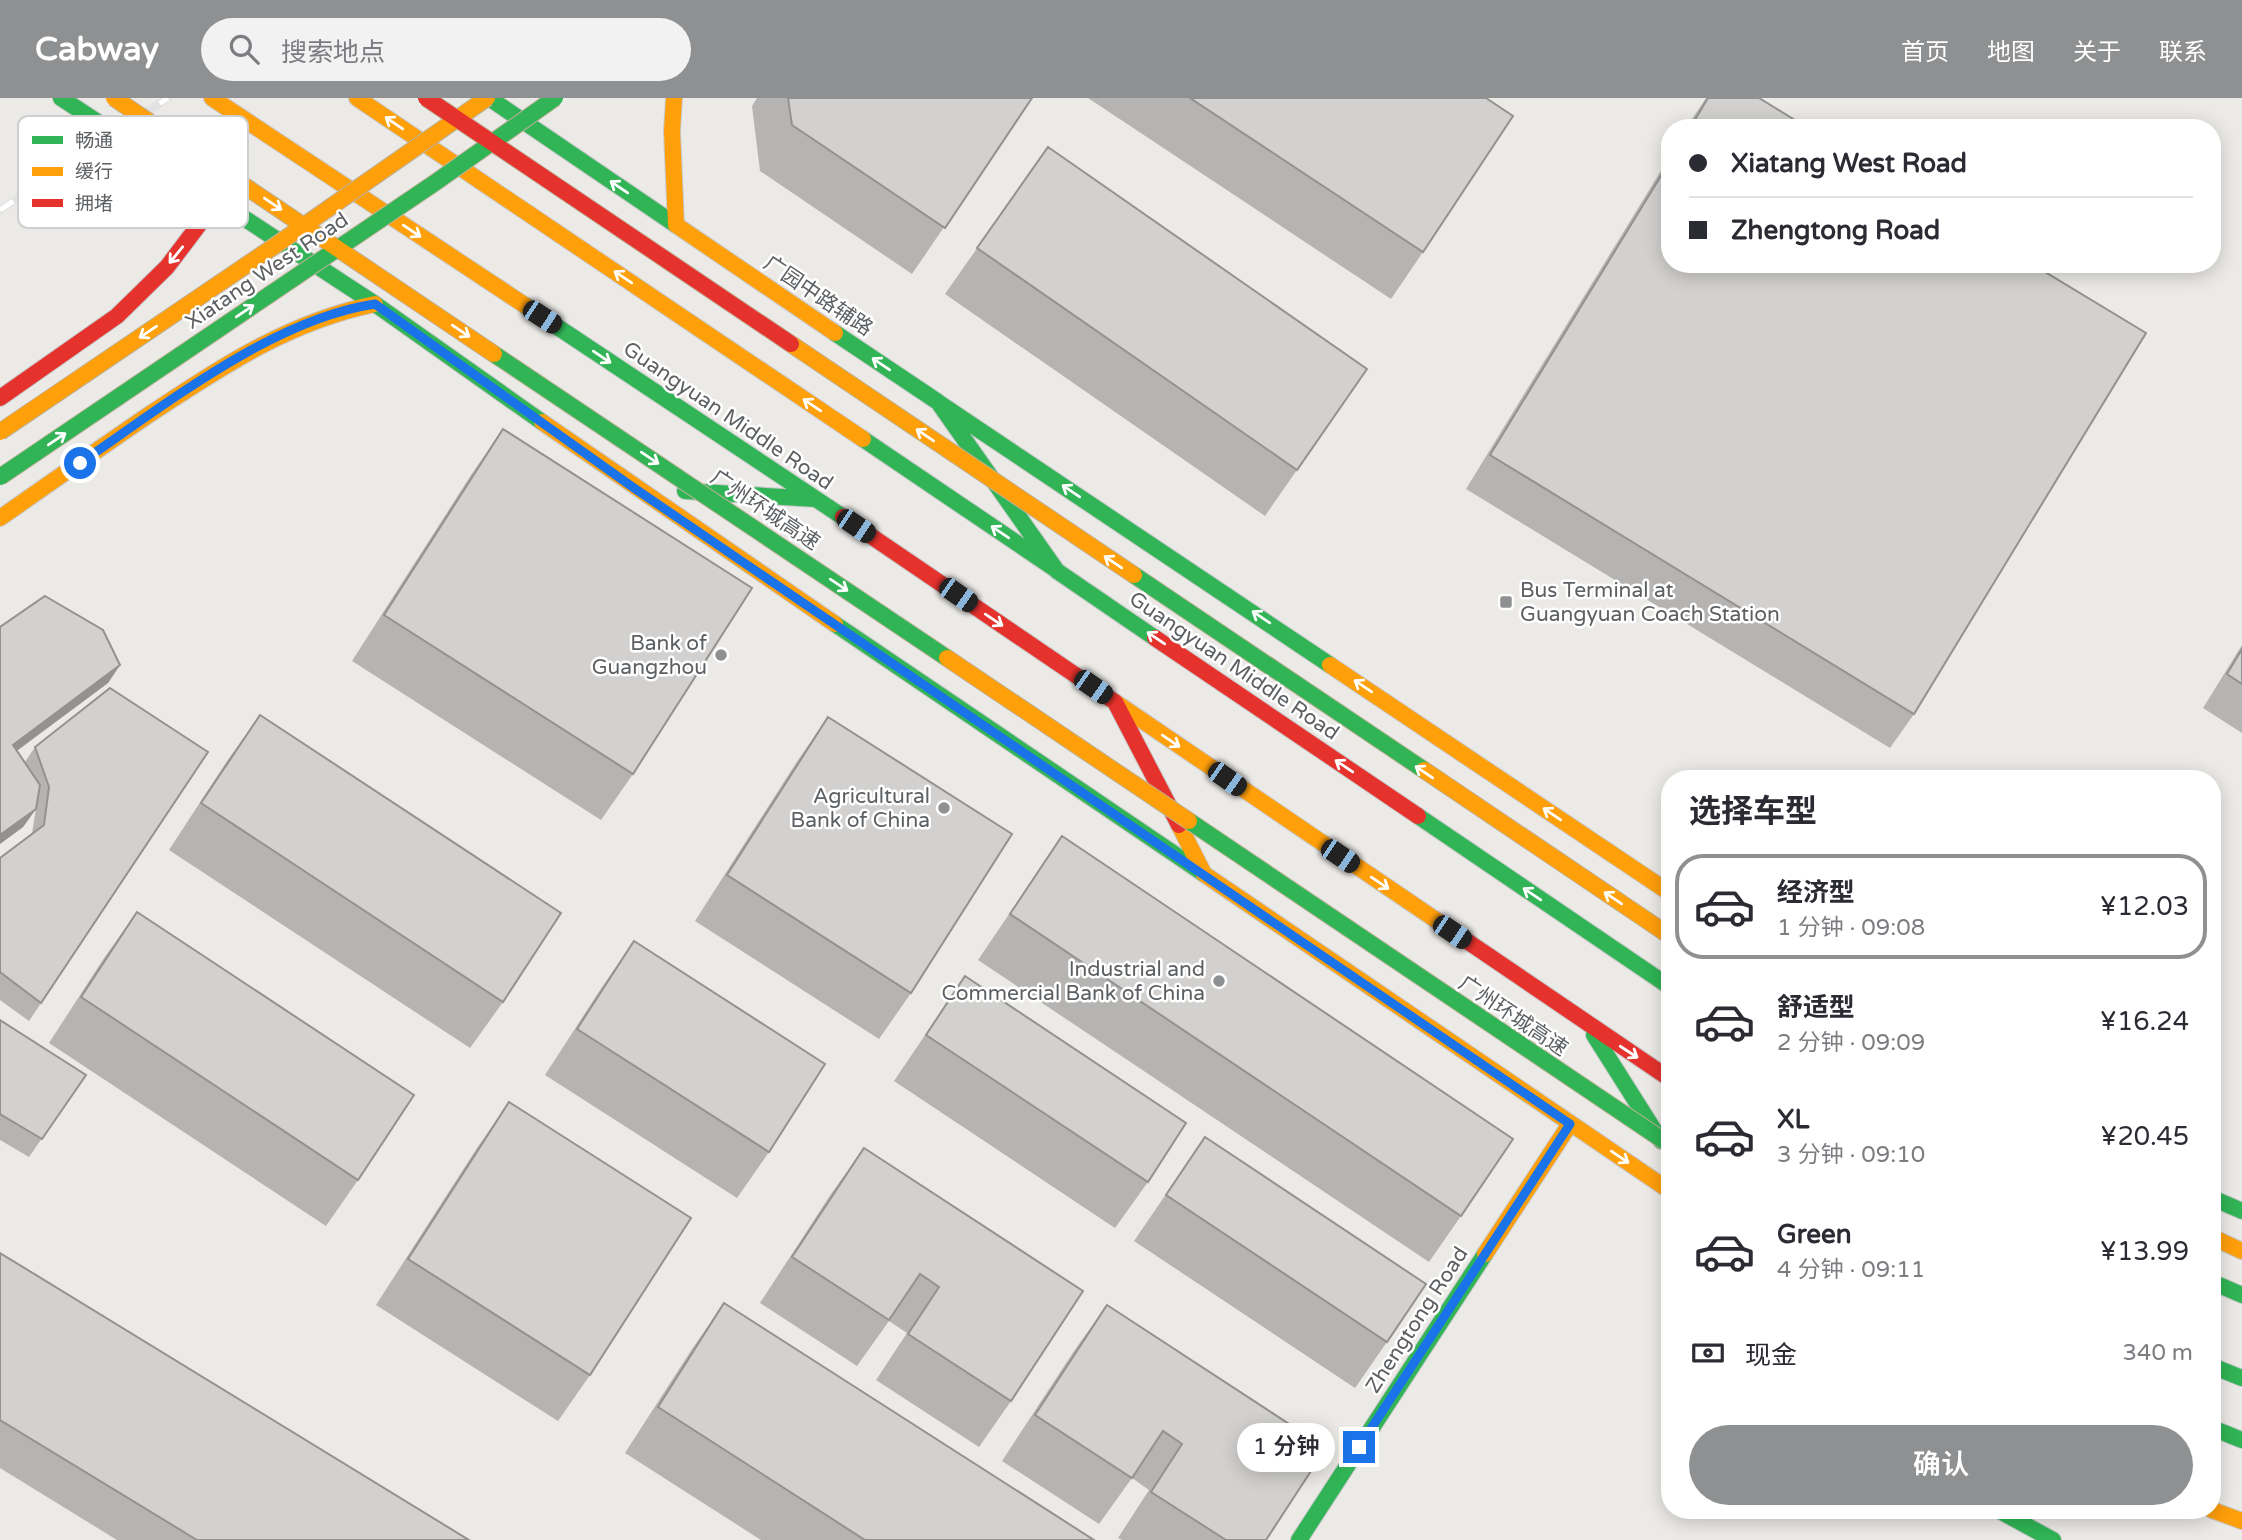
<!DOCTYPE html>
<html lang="zh">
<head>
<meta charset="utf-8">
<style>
  :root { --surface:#fff; --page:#f2f2f3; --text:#2b2b33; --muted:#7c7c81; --line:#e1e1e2; --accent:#8f9091 }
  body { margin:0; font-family:"Varela Round","Noto Sans SC",sans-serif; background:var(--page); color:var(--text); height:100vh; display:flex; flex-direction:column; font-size:26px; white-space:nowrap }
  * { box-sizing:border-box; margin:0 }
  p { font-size:23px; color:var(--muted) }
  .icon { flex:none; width:38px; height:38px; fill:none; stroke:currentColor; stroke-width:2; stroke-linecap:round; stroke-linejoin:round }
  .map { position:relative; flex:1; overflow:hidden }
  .side { position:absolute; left:1661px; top:672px; width:560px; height:749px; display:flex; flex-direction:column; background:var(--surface); border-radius:28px; box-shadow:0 4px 18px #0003 }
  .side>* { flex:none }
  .top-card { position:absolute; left:1661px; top:21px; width:560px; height:154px; border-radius:28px; box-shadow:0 4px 18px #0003; display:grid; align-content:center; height:154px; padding:0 28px; background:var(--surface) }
  .end { position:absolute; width:32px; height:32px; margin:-16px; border:9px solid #1a73e8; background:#fff; box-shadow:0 0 0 4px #fff }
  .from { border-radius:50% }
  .bubble { position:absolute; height:49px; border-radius:24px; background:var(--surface); box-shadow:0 4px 18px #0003; font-size:23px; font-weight:600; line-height:49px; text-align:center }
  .car { position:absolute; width:21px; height:42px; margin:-21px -10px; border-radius:9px; box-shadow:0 0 5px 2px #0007; background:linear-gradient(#222 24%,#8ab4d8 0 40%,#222 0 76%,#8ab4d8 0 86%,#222 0) }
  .top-card b { display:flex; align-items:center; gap:24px; height:66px; font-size:26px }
  .top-card b+b { border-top:2px solid var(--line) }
  .top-card i { width:18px; height:18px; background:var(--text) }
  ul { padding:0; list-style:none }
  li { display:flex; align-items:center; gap:21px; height:105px; margin:0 14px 10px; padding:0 14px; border:4px solid transparent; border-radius:28px }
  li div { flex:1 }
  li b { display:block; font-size:26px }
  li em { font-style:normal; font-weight:600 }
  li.selected { border-color:var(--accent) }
  li>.icon { width:63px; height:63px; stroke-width:1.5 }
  h2 { padding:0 28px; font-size:32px; line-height:84px }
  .pay { display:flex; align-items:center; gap:18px; height:77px; padding:0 28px; font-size:26px }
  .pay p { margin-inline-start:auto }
  .primary-button { display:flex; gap:14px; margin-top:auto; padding:14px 28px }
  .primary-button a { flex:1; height:80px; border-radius:42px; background:var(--accent); color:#fff; font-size:28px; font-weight:600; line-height:80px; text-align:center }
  header { display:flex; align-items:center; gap:42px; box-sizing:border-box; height:98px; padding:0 35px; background:var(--accent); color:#fff }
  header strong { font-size:33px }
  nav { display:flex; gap:38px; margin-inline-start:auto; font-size:24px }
  .search { width:490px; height:63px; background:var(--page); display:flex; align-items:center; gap:18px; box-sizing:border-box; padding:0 24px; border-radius:38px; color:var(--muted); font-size:26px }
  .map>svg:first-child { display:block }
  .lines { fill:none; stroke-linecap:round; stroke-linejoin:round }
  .fast-casing { stroke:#c8c8c8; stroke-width:18 }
  .slow-casing { stroke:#c8c8c8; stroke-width:18 }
  .jam-casing { stroke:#c8c8c8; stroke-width:18 }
  .fast { stroke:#30b455; stroke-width:16 }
  .slow { stroke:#ff9f0a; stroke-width:16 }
  .jam { stroke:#e5322d; stroke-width:16 }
  .rail-casing { stroke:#e2e2e2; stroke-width:8 }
  .rail { stroke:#fff; stroke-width:5; stroke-dasharray:16; stroke-linecap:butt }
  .fast-bridge-casing { stroke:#beb198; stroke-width:18; stroke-linecap:butt }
  .slow-bridge-casing { stroke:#beb198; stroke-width:18; stroke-linecap:butt }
  .jam-bridge-casing { stroke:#beb198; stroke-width:18; stroke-linecap:butt }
  .fast-bridge { stroke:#30b455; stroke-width:16 }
  .slow-bridge { stroke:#ff9f0a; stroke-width:16 }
  .jam-bridge { stroke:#e5322d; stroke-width:16 }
  .wall { fill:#b5b4b2 }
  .shaded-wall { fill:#939291 }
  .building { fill:#d2d1cf; stroke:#939291; stroke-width:2 }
  .oneway { stroke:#fff }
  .route { stroke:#1a73e8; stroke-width:9 }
  .poi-dot { fill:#8f9091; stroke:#fff; stroke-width:2.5 }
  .labels { text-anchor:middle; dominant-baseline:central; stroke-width:5; stroke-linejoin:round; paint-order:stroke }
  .street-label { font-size:21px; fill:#5d6063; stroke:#fff }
  .poi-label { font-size:21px; fill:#5d6063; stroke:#fff; text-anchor:end }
  .key { fill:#fff; stroke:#cecfd0; stroke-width:2 }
  .key-label { font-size:19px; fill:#5d6063 }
</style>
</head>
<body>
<header>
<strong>Cabway</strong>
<div class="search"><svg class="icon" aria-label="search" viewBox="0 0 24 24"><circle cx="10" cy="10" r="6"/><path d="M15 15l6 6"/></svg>搜索地点</div>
<nav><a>首页</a><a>地图</a><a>关于</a><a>联系</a></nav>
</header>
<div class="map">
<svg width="2242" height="1442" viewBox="0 0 2242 1442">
  <rect width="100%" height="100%" fill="#ebeae7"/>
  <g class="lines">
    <defs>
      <path id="fast" d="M61,0L375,206L542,324
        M489,0L676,127
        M526,208L843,419
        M835,235L938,304L1057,473L1155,540
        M939,305L1330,567
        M863,341L1055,471
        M685,393L816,401
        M835,526L1204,776
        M1418,718L1670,889
        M1594,937L1661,1043
        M2212,1100L2242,1113
        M2212,1184L2242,1197
        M2212,1268L2242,1280
        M2212,1330L2242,1342
        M1998,1412L2053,1442
        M1299,1442L1485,1156"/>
      <path id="slow" d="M212,0L526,208
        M357,0L863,341
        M674,0L672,33L676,127L835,235
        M542,324L835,526
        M0,420C50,385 100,350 150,316C223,268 288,224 375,206
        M1330,567L1670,795
        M1115,604L1458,837
        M1179,727L1204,776L1670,1093
        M2212,1139L2242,1153
        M1485,1156L1570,1026
        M2212,1412L2242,1423"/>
      <path id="jam" d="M0,300L117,218L167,169L217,103
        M843,419L1115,604L1179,727
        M1155,540L1418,718
        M1458,837L1670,981"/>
    </defs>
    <use href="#fast" class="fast-casing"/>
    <use href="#slow" class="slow-casing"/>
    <use href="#jam" class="jam-casing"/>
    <use href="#fast" class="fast"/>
    <use href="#slow" class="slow"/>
    <use href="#jam" class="jam"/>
    <defs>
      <path id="rail" d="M0,112L168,0"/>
    </defs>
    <use href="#rail" class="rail-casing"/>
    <use href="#rail" class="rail"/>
    <defs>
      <path id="fast-bridge" d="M494,256L947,560
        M0,379L436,84L555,0
        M1134,477L1424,672
        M1189,723L1670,1047"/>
      <path id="slow-bridge" d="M114,0L494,256
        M791,246L1134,477
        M0,334L276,147L487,0
        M947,560L1189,723
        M1424,672L1670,838"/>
      <path id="jam-bridge" d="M426,0L791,246"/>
    </defs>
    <use href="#fast-bridge" class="fast-bridge-casing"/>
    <use href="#slow-bridge" class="slow-bridge-casing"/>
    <use href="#jam-bridge" class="jam-bridge-casing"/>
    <use href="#fast-bridge" class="fast-bridge"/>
    <use href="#slow-bridge" class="slow-bridge"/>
    <use href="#jam-bridge" class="jam-bridge"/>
  </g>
  <path class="wall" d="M757,0H1032L912,176L760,73L752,8Z
    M1088,0H1486L1423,154L1391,201Z
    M1706,0H1759L1808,30H1686Z
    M1048,49L1367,271L1265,418L945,196Z
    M1670,58V166L1914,616L1890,650L1466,391Z
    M503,331L633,676L601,722L352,563L471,377Z
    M0,529L120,567L108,585L17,653L25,664L35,649L110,590L41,905L29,923L0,902V760L32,735L36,711L23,729L0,746Z
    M2242,547V635L2203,610Z
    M260,617L503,904L470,950L169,752L227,663Z
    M828,619L911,895L879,941L695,823L796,665Z
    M1062,738L1461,1118L1429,1164L978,862Z
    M137,814L358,1082L326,1128L49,945L104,860Z
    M634,843L769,1054L737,1100L545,977L602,889Z
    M965,878L1148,1084L1115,1130L894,983Z
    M0,922L86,977L29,1059L0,1042Z
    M509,1004L590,1277L558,1323L376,1207L477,1050Z
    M1205,1039L1387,1244L1355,1290L1134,1143Z
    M864,1050L1011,1303L979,1349L876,1282L907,1235L889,1223L857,1268L760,1205L831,1096Z
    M0,1155L469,1442H117L0,1370Z
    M724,1205L1094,1442H761L625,1355L692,1251Z
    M1107,1207L1266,1442H1122L1118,1440L1149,1392L1132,1380L1099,1426L1002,1363L1074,1253Z"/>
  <path class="shaded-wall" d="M120,567L108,585L0,665L13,647Z
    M36,711L23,729L0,746V737Z
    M2100,1412H2126L2120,1421Z"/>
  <path class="building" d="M788,0H1032L945,130L792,27Z
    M1190,0H1486L1513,18L1423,154Z
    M1708,0H1759L1808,30H1690Z
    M1048,49L1367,271L1297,372L977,150Z
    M1670,63V166H2032L2146,235L1914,616L1490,357Z
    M503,331L752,490L633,676L384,517Z
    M45,498L103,532L120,567L13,647L40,687L36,711L0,737V529Z
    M2242,551V586L2227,576Z
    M110,590L208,654L41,905L0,874V760L44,727L49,689L35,649Z
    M260,617L561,815L503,904L201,705Z
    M828,619L1012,736L911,895L727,777Z
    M1062,738L1513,1041L1461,1118L1010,816Z
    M137,814L414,997L358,1082L81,899Z
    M634,843L825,966L769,1054L577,931Z
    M965,878L1186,1025L1148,1084L926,937Z
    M0,922L86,977L42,1041L0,1016Z
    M509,1004L691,1120L590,1277L408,1161Z
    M1205,1039L1426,1186L1387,1244L1166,1097Z
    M864,1050L1083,1193L1011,1303L908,1236L939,1189L920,1176L889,1222L792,1159Z
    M0,1155L469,1442H197L0,1322Z
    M724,1205L1094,1442H865L658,1309Z
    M1107,1207L1326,1350L1266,1442H1226L1151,1394L1182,1346L1163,1333L1132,1380L1035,1317Z"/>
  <defs><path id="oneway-shaft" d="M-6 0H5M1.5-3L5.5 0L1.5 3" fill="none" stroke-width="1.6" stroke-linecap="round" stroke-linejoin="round" transform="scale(1.75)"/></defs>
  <g class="oneway">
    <use href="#oneway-shaft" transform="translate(394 25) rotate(-146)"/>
    <use href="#oneway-shaft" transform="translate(619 89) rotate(-146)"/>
    <use href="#oneway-shaft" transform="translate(273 106) rotate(34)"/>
    <use href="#oneway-shaft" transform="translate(412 133) rotate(34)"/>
    <use href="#oneway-shaft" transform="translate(176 157) rotate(129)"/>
    <use href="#oneway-shaft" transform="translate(623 179) rotate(-146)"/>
    <use href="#oneway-shaft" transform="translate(245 213) rotate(-34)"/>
    <use href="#oneway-shaft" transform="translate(461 233) rotate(34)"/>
    <use href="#oneway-shaft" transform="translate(148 234) rotate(146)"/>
    <use href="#oneway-shaft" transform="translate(602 259) rotate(34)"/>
    <use href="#oneway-shaft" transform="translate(881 266) rotate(-146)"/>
    <use href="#oneway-shaft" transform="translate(812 307) rotate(-146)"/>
    <use href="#oneway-shaft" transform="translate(925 337) rotate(-146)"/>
    <use href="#oneway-shaft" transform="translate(57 341) rotate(-34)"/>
    <use href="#oneway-shaft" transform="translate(650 360) rotate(34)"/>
    <use href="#oneway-shaft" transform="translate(1071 393) rotate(-146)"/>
    <use href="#oneway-shaft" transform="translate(1000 434) rotate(-146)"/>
    <use href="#oneway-shaft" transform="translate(1113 464) rotate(-146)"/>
    <use href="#oneway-shaft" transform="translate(839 487) rotate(34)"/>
    <use href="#oneway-shaft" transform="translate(1261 519) rotate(-146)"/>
    <use href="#oneway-shaft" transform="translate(994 522) rotate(34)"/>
    <use href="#oneway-shaft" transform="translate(1156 540) rotate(-146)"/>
    <use href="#oneway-shaft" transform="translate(1363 588) rotate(-146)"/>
    <use href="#oneway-shaft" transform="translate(1171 643) rotate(34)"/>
    <use href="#oneway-shaft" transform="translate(1344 668) rotate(-146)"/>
    <use href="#oneway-shaft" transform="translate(1424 674) rotate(-146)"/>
    <use href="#oneway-shaft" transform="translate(1552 716) rotate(-146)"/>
    <use href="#oneway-shaft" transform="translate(1380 785) rotate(34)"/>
    <use href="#oneway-shaft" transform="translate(1532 796) rotate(-146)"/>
    <use href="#oneway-shaft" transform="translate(1613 800) rotate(-146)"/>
    <use href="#oneway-shaft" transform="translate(1629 954) rotate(33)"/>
    <use href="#oneway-shaft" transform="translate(1620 1059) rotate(34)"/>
  </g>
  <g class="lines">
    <path class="route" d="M80,365C165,307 273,221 375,206L634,390L1570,1026L1359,1349"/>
  </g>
  <g class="poi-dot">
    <rect x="1499" y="497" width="14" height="14" rx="3.5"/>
    <circle cx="721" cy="557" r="7"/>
    <circle cx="944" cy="710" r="7"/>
    <circle cx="1219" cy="883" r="7"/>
  </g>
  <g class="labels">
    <g class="street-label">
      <text transform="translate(267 173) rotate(-34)">Xiatang West Road</text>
      <text transform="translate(818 198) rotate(34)">广园中路辅路</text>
      <text transform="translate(728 318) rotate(34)">Guangyuan Middle Road</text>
      <text transform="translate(765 412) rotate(34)">广州环城高速</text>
      <text transform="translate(1234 568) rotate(34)">Guangyuan Middle Road</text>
      <text transform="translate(1513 918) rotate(34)">广州环城高速</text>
      <text transform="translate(1417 1222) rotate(-57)">Zhengtong Road</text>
    </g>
    <g class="poi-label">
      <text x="1520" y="492" text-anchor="start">Bus Terminal at<tspan x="1520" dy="24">Guangyuan Coach Station</tspan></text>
      <text x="707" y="545">Bank of<tspan x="707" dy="24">Guangzhou</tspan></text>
      <text x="930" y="698">Agricultural<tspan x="930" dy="24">Bank of China</tspan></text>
      <text x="1205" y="871">Industrial and<tspan x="1205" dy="24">Commercial Bank of China</tspan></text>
    </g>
  </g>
  <rect x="18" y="18" width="230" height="112" rx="10" class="key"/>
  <rect x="32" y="38" width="31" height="8" fill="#30b455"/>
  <rect x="32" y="69" width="31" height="9" fill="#ff9f0a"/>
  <rect x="32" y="101" width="31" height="8" fill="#e5322d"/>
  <g class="key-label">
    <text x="75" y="49">畅通</text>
    <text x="75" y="80">缓行</text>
    <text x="75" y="112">拥堵</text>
  </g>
</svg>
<i class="end from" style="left:80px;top:365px"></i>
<i class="end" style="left:1359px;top:1349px"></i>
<div class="bubble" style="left:1237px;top:1325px;width:98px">1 分钟</div>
<i class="car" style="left:542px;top:219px;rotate:123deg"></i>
<i class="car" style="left:856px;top:428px;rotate:124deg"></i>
<i class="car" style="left:958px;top:497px;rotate:125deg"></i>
<i class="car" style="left:1093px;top:589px;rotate:125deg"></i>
<i class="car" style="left:1227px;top:681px;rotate:125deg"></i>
<i class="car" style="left:1340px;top:758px;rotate:124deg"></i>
<i class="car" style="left:1452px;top:834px;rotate:124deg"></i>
<div class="top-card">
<b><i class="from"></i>Xiatang West Road</b>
<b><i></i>Zhengtong Road</b>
</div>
<section class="side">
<h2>选择车型</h2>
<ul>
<li class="selected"><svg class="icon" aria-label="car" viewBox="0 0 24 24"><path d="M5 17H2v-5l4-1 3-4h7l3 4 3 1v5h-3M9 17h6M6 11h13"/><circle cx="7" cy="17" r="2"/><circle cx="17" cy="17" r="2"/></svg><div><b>经济型</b><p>1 分钟 · 09:08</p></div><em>¥12.03</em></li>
<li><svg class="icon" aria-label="car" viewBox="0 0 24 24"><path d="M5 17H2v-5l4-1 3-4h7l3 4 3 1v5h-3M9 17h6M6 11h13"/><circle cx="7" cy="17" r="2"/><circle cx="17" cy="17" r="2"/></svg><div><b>舒适型</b><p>2 分钟 · 09:09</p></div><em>¥16.24</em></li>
<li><svg class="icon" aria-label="car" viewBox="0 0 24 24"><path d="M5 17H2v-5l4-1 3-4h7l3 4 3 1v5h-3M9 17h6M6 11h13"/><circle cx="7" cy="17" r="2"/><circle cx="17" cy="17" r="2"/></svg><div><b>XL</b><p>3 分钟 · 09:10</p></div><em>¥20.45</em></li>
<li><svg class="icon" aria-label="car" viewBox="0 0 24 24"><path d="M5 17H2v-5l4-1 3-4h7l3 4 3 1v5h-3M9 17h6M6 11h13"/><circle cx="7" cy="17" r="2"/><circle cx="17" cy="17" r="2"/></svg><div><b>Green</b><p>4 分钟 · 09:11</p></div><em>¥13.99</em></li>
</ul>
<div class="pay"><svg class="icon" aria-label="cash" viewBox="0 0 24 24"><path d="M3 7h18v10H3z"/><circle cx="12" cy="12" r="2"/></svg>现金<p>340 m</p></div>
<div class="primary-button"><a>确认</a></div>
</section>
</div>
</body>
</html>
